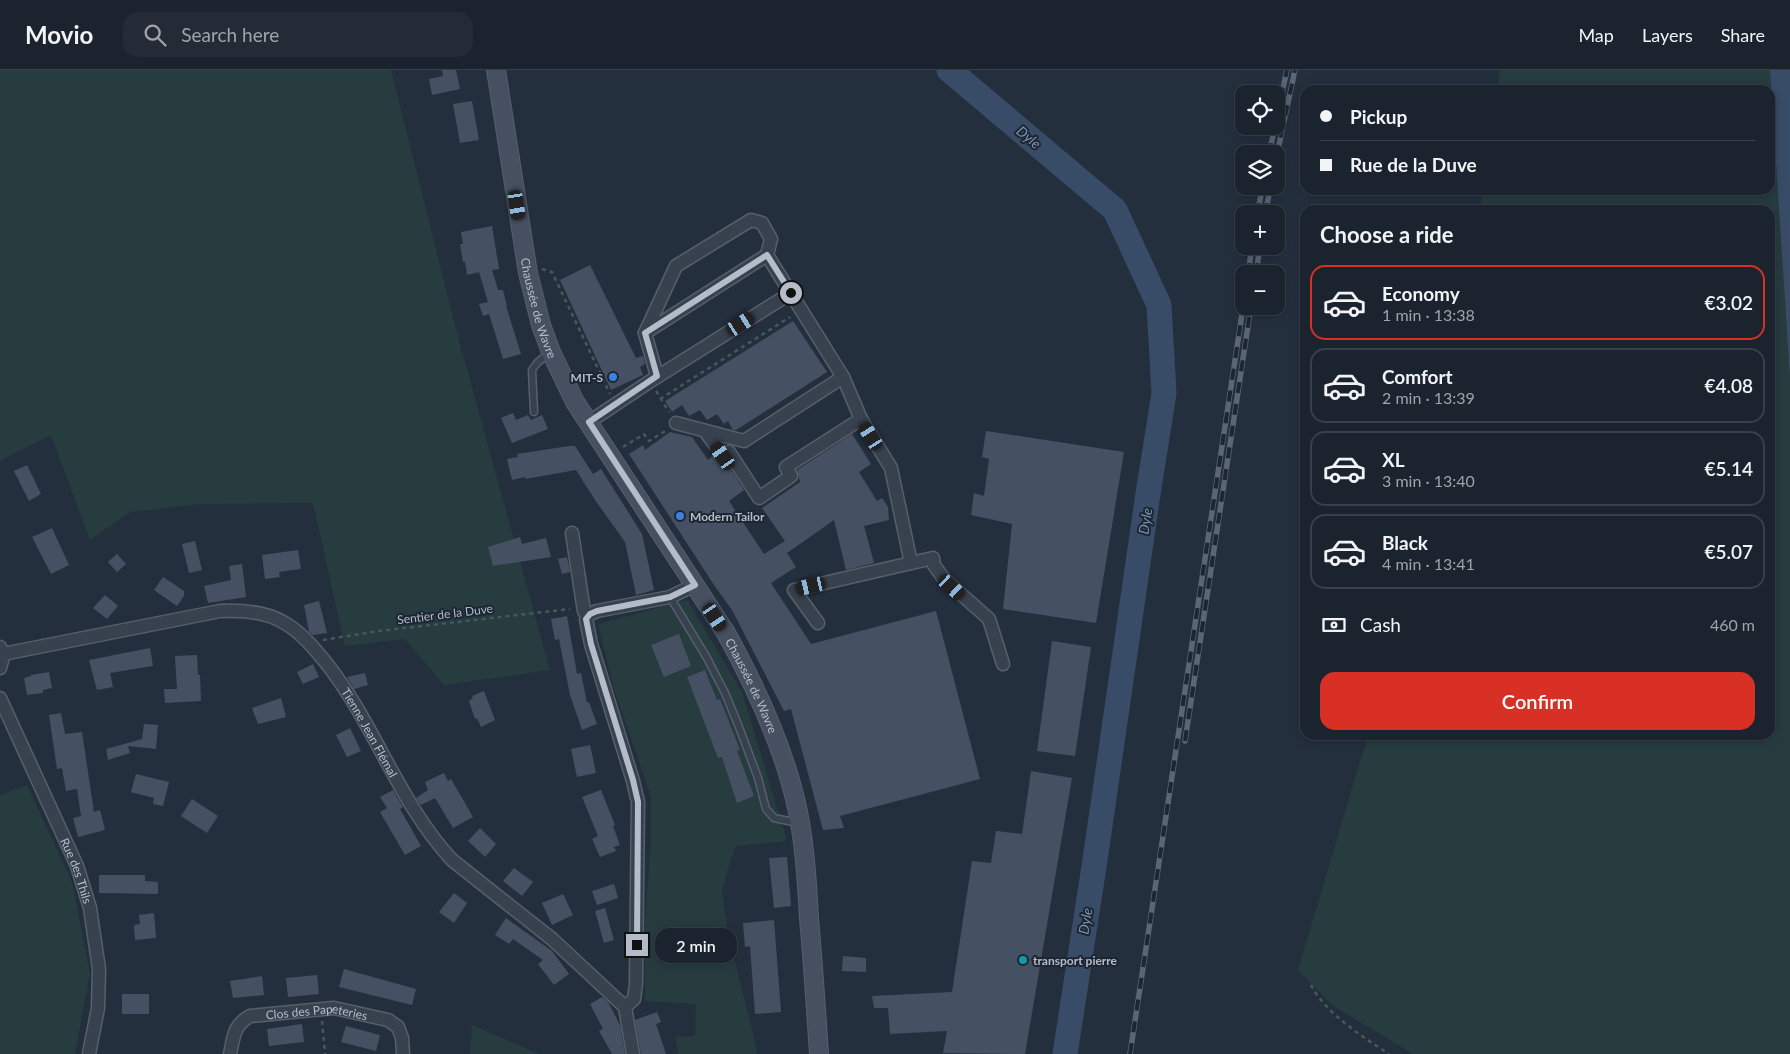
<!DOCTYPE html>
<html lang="en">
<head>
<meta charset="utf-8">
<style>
  :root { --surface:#1b232e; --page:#242b36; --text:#f1f3f6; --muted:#a0a4aa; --line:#39404a; --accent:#d93025 }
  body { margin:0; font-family:Lato,sans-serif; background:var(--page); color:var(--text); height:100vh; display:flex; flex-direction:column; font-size:19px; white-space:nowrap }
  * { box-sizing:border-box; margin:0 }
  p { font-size:16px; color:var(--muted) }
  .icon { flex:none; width:28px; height:28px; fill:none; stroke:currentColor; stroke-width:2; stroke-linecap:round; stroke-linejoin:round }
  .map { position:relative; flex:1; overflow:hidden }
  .side { position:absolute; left:1300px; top:135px; width:475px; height:535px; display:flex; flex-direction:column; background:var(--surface); border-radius:15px; box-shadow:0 2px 12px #0003,0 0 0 1px var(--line) }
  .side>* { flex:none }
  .top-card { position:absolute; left:1300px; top:15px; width:475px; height:110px; border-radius:15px; box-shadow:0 2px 12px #0003,0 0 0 1px var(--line); display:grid; align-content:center; height:110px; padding:0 20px; background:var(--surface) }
  .tools { position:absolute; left:1235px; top:15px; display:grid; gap:10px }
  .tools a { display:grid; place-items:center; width:50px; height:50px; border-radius:10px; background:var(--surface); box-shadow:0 2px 12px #0003,0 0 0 1px var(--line); font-size:25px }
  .end { position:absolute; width:22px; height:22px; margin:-11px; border:6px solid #b4bcc9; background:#111; box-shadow:0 0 0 2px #111 }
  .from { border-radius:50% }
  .bubble { position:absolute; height:35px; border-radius:15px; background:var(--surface); box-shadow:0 2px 12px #0003,0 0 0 1px var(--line); font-size:16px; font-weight:600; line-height:35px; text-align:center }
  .car { position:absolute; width:15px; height:30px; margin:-15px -8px; border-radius:6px; box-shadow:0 0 4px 1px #0007; background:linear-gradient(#222 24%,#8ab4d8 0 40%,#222 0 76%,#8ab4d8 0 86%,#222 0) }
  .top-card b { display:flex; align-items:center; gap:18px; height:48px; font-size:19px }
  .top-card b+b { border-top:1px solid var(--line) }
  .top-card i { width:12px; height:12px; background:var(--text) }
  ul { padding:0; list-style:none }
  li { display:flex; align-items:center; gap:15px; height:75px; margin:0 10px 8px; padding:0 10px; border:2px solid var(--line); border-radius:15px }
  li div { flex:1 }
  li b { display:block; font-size:19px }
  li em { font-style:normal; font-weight:600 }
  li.selected { border-color:var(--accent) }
  li>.icon { width:45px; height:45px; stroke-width:1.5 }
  h2 { padding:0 20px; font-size:22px; line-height:60px }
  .pay { display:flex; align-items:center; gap:12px; height:55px; padding:0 20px; font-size:19px }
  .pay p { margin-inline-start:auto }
  .primary-button { display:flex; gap:10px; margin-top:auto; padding:10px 20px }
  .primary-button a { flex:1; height:58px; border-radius:15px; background:var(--accent); color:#fff; font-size:20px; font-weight:600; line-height:58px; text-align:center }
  header { display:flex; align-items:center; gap:30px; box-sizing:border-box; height:70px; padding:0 25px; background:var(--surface); border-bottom:1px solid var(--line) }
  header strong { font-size:24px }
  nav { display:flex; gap:28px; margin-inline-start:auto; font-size:18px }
  .search { width:350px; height:45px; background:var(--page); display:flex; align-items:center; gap:12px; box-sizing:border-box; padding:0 18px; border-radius:15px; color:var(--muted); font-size:19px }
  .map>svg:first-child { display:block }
  .green { fill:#263c3f }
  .water { fill:#394c67 }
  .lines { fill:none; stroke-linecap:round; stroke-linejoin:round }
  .river { stroke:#394c67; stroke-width:25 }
  .building { fill:#455162 }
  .lane-casing { stroke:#565f6c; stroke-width:9 }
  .street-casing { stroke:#565f6c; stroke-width:15 }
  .secondary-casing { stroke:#565f6c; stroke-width:20 }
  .path { stroke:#44595c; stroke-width:2.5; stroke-dasharray:4 4; stroke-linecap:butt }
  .lane { stroke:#38414e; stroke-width:6 }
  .street { stroke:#38414e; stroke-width:12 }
  .secondary { stroke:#465061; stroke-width:18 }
  .rail-casing { stroke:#5a6575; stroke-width:5.5 }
  .rail { stroke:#1d2633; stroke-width:4; stroke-dasharray:11; stroke-linecap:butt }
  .route { stroke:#b4bcc9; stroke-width:6 }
  .shop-dot { fill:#3f7fe0; stroke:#1d2633; stroke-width:2 }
  .culture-dot { fill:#0f9aa8; stroke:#1d2633; stroke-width:2 }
  .labels { text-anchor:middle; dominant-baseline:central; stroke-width:4; stroke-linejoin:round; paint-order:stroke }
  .street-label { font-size:12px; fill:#b4bcc9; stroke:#1d2633 }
  .poi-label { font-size:12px; font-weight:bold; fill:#b4bcc9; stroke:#1d2633; text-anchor:start }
  .water-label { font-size:14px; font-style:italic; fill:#7c92b1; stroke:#1d2633 }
</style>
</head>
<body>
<header>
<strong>Movio</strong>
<div class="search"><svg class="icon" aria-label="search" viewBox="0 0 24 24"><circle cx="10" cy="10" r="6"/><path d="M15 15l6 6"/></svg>Search here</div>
<nav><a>Map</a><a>Layers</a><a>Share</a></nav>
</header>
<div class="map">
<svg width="1790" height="984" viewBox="0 0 1790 984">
  <rect width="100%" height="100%" fill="#242f3e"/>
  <path class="green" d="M0,0H391L460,274L550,600L444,615L405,569L345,576L313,433L201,434L130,442L90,470L51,365L0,391Z
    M1500,0H1790V984H1413L1332,935L1298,900L1368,665H1770V140H1480L1483,120H1770V20H1497Z
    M687,530L742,622L787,771L735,776L722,820L728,865L755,971L757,984H678L676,967L695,966L696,934L645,931V851L651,769V726L613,616L598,554Z
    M27,715L72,812L90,903L75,984H0V725Z
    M472,955L539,984H470Z"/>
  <path class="water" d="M1770,0H1790V307Z"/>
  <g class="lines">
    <path class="river" d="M949,0L1115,140L1159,235L1164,323L1148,424L1095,790L1065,984"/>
  </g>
  <path class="building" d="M442,0H456L460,19L432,25L429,9L443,6Z
    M472,31L479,70L460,73L453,34Z
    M492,156L499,199L492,200L498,220H503L507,236H506L521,284L503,289L489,244L483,246L479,234L488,232L479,202L467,205L465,192H463L460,174H463L461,162Z
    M590,195L636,288L643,286L645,294L640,297L643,305L611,320L560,210Z
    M793,251L827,302L736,360H733L728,351L724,354L717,344L707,350L700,340L689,346L682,335L672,342L665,331Z
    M513,343L516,350L528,345L531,350L542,345L548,359L512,373L501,348Z
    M986,361L1124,382L1096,553L1003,539L1012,454L971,445L974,423L984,426L989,389L982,387Z
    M670,362L692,367L708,390L713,386L719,393H727L744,420L729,431L764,484L785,471L762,438L800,412L797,400L852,364L871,394L859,402L877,431L882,428L888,437L889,450L864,456L874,493L846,500L834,450L787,483L796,497L771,513L811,574L936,541L980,709L840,746L844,758L823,760L791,639L784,641L732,540L714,515L629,384L643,375L645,380Z
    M569,376H575L593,404L601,399L642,464L654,520L636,525L625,472L595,430L576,400L525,409V407L512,410L507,389L518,387L517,384Z
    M27,395L41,424L29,431L14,401Z
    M52,458L69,495L51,504L32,467Z
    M520,467L522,474L546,468L551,487L493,496L488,477Z
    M195,471L202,500L189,503L182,474Z
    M298,480L301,499L279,502L280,507L265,509L262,485Z
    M117,484L126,494L117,502L108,492Z
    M567,487L570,502L562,504L558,489Z
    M242,494L246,527L208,533L204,516L231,510L229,496Z
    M163,507L184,521V526L177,536L154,520Z
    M105,525L118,536L107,549L93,538Z
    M319,531L327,563L313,565L309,562L304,535Z
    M567,546L577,604L581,603L587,633L589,632L597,654L582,660L570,625L559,569L555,570L551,549Z
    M679,564L691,596L664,607L651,575Z
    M1052,571L1091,577L1075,686L1037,681Z
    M150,578L153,596L110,603L113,617L97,620L89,590Z
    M197,585L198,605H200L201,631L165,633L164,619H177L175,586Z
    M313,594L319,607L303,614L297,602Z
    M705,600L717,630L720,629L740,680L737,681L754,726L737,733L722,687L718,688L687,607Z
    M49,602L52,618L43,620V623L27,625L24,608L31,606V605Z
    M365,603L368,615L354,619L347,607Z
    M484,621L495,650L481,657L477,648L475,649L469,631L473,628L472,626Z
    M281,628L286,647L258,654L252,638Z
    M61,643L65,664L82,662L94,742L100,740L105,760L78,767L73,748L81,746L77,719L66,721L62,698L57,699L49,645Z
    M144,654L158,655L156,679L128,676L130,683L108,690L106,679L142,669Z
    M350,658L361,681L347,687L336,665Z
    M590,675L596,703L577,707L571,679Z
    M1031,701L1072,708L1025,984L943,983L947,961L890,964L888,938H874L872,926L952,922L972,791L991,793L996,761L1022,764Z
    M444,703L448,711L451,709L473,747L453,758L435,728L421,735L416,728L428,720L425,712Z
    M136,704L169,712L163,736L153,734L154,728L131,722Z
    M393,720L403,737L400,739L421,776L405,785L380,742L387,738L380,727Z
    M601,720L615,755L613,756L620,775L614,777L616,781L600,787L592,769L598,766L582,727Z
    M192,729L218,746L207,763L181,746Z
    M480,758L496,774L485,787L468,771Z
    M787,787L791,836L774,838L769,788Z
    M514,798L533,812L522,826L503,811Z
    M99,805H145V811L158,812V824L99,823Z
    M614,814L618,828L597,835L592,821Z
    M454,823L467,833L454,853L439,842Z
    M563,824L573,845L552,855L542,833Z
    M605,838L614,870L604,873L595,841Z
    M154,843L156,868L135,870L134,855L140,854L139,845Z
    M506,848L552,881L569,904L554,915L538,894L543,890L513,869L509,874L495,865Z
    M774,850L781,942L755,944L750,876L745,877L743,853Z
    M843,886L866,888V902L842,901Z
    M344,899L416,919L412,935L339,917Z
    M317,905L319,924L288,927L286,908Z
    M262,906L264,925L233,928L230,911Z
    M122,924H149V944H122Z
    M602,927L608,932L620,955L625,984H612L599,961L603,959L590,934Z
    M657,942L661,952L656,954L666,984H641L635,950Z
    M302,954L304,972L269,976L267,959Z
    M346,956L380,965L376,981L341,972Z"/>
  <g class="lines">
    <defs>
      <path id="lane" d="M534,342L532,300L537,293L549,283
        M670,527L707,588L725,623L739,657L758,708L766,739L774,748L798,753"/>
      <g id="street">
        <path d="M645,263L676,196L751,150L762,153L771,169L767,185"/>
        <path d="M657,306L645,263L767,185L843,307L861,349L891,398L911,493"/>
        <path d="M589,352L649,312L791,223"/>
        <path d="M676,353L744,371L843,307"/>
        <path d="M705,361L723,386L729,382L759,428L791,406L786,397L861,349"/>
        <path d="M572,463L584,541L590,544"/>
        <path d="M818,553L794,520L933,488L934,495L944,509L989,549L1003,594"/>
        <path d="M0,577L3,587L0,598"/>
        <path id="s1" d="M3,584L220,541C241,540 264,541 283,552C301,562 314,578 327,594C375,655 399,733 452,790L552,869L625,937L633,984"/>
        <path id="s2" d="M0,628L77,796L90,838L99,899L98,938L89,984"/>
        <path d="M625,937L634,929L636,914L638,732L633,711L591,574L586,549L590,544L597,541L670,527L695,515"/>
        <path id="s3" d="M230,984C234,966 233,956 250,946L334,938L388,950L398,957L402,968L403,984"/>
      </g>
      <g id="secondary">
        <path id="s4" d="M496,0L528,203L541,255L551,282L575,332L726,563C757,619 785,679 798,742C805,776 807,813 809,848C813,893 816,939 819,984"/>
      </g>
    </defs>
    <use href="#lane" class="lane-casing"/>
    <use href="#street" class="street-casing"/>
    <use href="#secondary" class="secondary-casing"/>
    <path class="path" d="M542,199L552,202L610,324
      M656,321L669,342
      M660,329L790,247
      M623,377L644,364L649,371L667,360
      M323,570L379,561L570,539
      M1311,915C1326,944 1363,967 1389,984
      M322,951L325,984"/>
    <use href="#lane" class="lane"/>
    <use href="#street" class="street"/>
    <use href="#secondary" class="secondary"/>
    <defs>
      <path id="rail" d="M1276,50L1287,0
        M1269,84L1275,56
        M1276,89L1295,0
        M1257,144L1263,116
        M1265,144L1271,116
        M1248,204L1252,176
        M1256,204L1260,176
        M1185,671L1251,236
        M1130,984L1244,231"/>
    </defs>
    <use href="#rail" class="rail-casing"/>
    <use href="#rail" class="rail"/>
  </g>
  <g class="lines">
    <path class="route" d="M637,875L638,732L633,710L591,574L586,549L590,544L597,541L670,527L695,515L589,352L657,306L645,263L767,185L791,223"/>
  </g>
  <g class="shop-dot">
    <circle cx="613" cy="307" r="5"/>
    <circle cx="680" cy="446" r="5"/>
  </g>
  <circle class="culture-dot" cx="1023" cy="890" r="5"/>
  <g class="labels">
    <g class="street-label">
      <text stroke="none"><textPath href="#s4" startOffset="242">Chaussée de Wavre</textPath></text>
      <text transform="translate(445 544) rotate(-7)">Sentier de la Duve</text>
      <text stroke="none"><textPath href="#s4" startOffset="678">Chaussée de Wavre</textPath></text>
      <text stroke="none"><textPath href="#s1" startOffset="428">Tienne Jean Flémal</textPath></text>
      <text stroke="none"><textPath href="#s2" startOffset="189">Rue des Thils</textPath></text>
      <text stroke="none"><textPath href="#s3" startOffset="112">Clos des Papeteries</textPath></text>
    </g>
    <g class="poi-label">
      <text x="603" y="307" text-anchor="end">MIT-S</text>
      <text x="690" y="446">Modern Tailor</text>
      <text x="1033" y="890">transport pierre</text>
    </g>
    <g class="water-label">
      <text transform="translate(1029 67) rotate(40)">Dyle</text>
      <text transform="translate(1145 451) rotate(-81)">Dyle</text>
      <text transform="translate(1085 851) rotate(-81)">Dyle</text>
    </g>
  </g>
</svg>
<div class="tools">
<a><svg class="icon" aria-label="locate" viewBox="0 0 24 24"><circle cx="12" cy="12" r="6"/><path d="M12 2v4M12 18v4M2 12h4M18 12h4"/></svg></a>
<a><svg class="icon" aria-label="layers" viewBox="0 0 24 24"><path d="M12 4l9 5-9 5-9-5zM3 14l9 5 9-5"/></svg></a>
<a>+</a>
<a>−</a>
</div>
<i class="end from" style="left:791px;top:223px"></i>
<i class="end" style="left:637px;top:875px"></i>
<div class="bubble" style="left:655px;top:858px;width:82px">2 min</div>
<i class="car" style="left:517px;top:135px;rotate:171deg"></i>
<i class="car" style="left:741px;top:254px;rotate:58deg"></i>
<i class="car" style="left:871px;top:366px;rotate:328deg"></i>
<i class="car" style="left:723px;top:386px;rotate:325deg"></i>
<i class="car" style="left:811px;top:516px;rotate:257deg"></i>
<i class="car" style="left:952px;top:517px;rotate:132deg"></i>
<i class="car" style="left:715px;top:547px;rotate:147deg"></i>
<div class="top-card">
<b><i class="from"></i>Pickup</b>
<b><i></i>Rue de la Duve</b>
</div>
<section class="side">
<h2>Choose a ride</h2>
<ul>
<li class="selected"><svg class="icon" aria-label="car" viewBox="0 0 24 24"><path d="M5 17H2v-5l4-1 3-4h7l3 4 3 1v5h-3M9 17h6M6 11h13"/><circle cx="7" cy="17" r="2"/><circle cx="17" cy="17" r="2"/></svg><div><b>Economy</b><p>1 min · 13:38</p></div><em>€3.02</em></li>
<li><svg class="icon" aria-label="car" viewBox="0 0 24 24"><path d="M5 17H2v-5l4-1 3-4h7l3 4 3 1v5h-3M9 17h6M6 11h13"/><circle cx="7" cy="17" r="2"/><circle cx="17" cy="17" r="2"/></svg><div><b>Comfort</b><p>2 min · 13:39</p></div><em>€4.08</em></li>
<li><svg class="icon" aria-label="car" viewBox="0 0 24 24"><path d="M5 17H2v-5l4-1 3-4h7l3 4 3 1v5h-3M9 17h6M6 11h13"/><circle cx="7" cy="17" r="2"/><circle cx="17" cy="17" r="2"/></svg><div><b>XL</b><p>3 min · 13:40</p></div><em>€5.14</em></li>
<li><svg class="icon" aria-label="car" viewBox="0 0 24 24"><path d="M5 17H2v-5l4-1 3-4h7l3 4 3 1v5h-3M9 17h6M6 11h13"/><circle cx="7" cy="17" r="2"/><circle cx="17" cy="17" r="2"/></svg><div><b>Black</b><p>4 min · 13:41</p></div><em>€5.07</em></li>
</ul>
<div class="pay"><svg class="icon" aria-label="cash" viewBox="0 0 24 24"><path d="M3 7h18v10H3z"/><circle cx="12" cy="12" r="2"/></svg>Cash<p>460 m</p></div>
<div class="primary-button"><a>Confirm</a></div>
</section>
</div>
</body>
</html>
